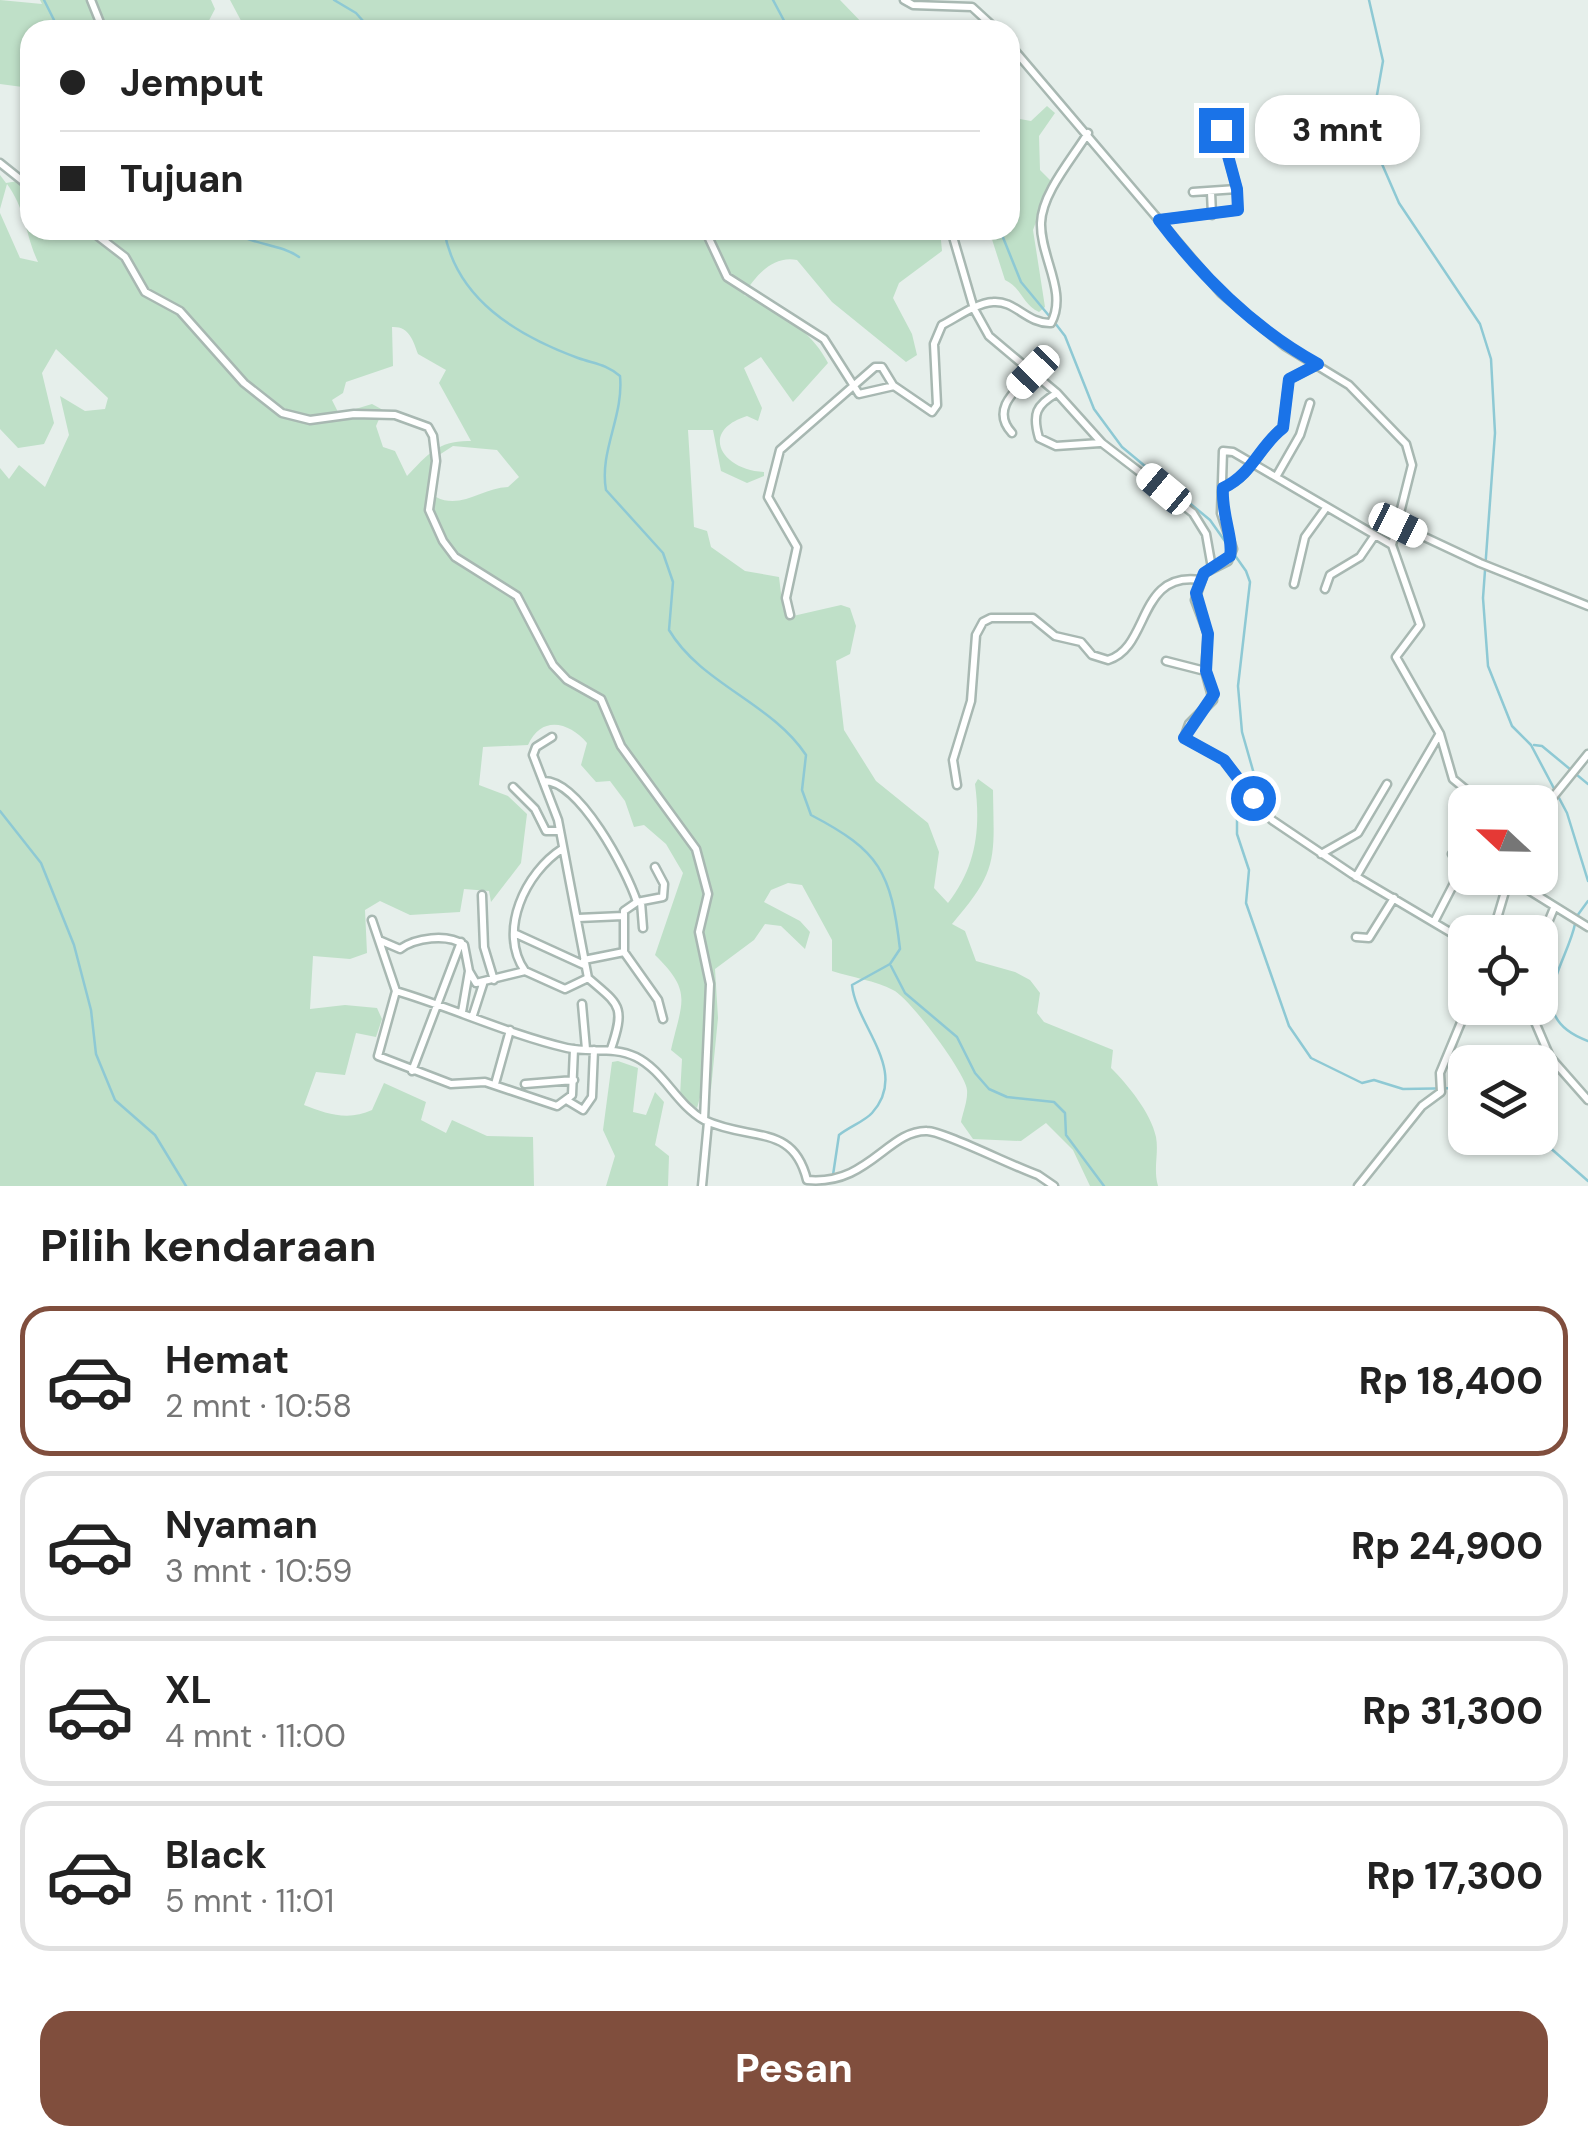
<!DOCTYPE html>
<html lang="id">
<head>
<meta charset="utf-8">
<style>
  :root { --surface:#fff; --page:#f6f6f6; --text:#222; --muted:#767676; --line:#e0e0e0; --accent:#804e3d }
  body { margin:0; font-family:"DM Sans",sans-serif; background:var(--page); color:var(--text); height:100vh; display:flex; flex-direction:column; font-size:38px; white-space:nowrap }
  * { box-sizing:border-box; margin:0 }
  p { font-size:32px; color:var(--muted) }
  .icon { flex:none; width:55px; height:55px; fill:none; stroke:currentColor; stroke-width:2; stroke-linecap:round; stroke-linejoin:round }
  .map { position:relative; height:1186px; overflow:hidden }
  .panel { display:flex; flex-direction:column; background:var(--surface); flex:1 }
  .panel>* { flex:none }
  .top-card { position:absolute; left:20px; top:20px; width:1000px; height:220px; border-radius:30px; box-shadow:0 2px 8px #0004; display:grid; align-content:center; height:220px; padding:0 40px; background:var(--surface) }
  .needle { width:65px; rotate:292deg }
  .tools { position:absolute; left:1448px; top:785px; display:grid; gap:20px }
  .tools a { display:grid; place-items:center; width:110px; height:110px; border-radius:20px; background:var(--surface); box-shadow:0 2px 8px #0004; font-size:50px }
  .end { position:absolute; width:45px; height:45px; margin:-22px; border:12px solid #1a73e8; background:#fff; box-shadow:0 0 0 5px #fff }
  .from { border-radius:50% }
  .bubble { position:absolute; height:70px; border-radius:30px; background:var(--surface); box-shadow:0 2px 8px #0004; font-size:32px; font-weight:800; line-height:70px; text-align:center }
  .car { position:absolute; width:30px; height:60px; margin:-30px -15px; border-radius:12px; box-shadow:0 0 8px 2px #0007; background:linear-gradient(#fff 24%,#345 0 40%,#fff 0 76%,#345 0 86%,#fff 0) }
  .top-card b { display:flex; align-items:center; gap:35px; height:95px; font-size:38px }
  .top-card b+b { border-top:2px solid var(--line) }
  .top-card i { width:25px; height:25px; background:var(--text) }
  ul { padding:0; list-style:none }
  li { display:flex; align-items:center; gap:30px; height:150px; margin:0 20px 15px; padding:0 20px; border:5px solid var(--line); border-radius:30px }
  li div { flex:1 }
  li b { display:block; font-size:38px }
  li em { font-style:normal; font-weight:800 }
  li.active { border-color:var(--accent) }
  li>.icon { width:90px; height:90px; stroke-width:1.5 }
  h2 { padding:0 40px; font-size:45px; line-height:120px }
  .primary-button { display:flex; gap:20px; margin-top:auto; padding:20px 40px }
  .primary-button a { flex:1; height:115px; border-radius:30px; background:var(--accent); color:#fff; font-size:40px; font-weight:800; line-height:115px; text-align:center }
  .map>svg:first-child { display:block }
  .green { fill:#bfe0c8; fill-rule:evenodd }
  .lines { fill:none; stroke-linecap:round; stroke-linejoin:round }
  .stream { stroke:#8ec9d4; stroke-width:2.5 }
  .street-casing { stroke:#a8b8b2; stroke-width:11 }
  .street { stroke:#fff; stroke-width:6 }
  .route { stroke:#1a73e8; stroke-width:12 }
</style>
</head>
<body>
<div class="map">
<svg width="1588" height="1186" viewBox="0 0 1588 1186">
  <rect width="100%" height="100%" fill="#e6efeb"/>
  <path class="green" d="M0,0L42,4L40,0H211L215,9L204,30H30V88L0,84Z
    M230,0H840L869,30H246Z
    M1047,106L1055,113L1039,136L1040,170L1051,181L1033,230L1045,307L1039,312C1022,304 1022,288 1005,280L989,230H1010V131L1020,119L1031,121Z
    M0,175L6,183L30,179V230H940L942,251L899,283L893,298L912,334L917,355L906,362L832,302L797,260C773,255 755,276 744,295C778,310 811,330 828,363L793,402L761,357L744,368L762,408L758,421L747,416C699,431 721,470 764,472V476L747,483L721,471L713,430H688L694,527L707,531L711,547L745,571L779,577L783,610L793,616L841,605L850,608L856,626L850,654L836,661L844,730L876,781L928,823L939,852L934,888L948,903C976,867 981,829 975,784L978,779L993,790C994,859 999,870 952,924L965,931L976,961L1015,972L1030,980L1040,993L1037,1013L1044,1022L1113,1050L1111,1068C1128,1085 1151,1113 1156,1137C1159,1154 1153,1168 1158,1186H1090L1073,1150L1046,1123L1021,1141L973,1139L961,1122C963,1112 968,1100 967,1090C967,1075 909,997 893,990C876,981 851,977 832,971V940L802,885L788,883L771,890L764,902L800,921L810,932L805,949L781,926L765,924L754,940L715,969L718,1018L711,1089L702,1090L697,1108L680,1096L682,1059L671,1050C682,1001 693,992 655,955L683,873L666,844L644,825L634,827L625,801L610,781L596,782L581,765L587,743C570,723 542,714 528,745L483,747L479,785L508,796L527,814L521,863L491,902L489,891L464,889L460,912L410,915L380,901L365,910L367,953L350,959L313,956L310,1009L345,1005L377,1008L382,1019L376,1037L356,1033L345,1075L316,1072L304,1105C326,1114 349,1121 372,1110L384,1083L426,1102L421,1120L446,1133L452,1120L487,1136L533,1137L534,1186H0V468L9,479L19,465L45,487L69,435L60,396L85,411L105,409L108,398L56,349L42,373L54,423L44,444L18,448L0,429V213L20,258L38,262C25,234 26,210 7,184L0,209ZM392,327C409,326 413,340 418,354L446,370L439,383L471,441C439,440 428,454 407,476L395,451L383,447L376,426L383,410L372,404L339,414L332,400L343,393L346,382L393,366ZM453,446L497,450L519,477L508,487C482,488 461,510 436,497L439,455Z
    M618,1061L638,1068L633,1112L646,1115L655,1092L664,1102L655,1145L669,1156L668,1186H606L615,1156L603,1130L612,1062Z"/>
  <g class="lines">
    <path class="stream" d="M44,0L59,30
      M334,0L356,13L371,30
      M773,0L789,30
      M1369,0L1383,61L1372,123L1375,148L1399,203L1480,324L1491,359L1495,433L1483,598L1488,666L1512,726L1531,745L1567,813L1588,881
      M229,230C254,246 279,243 299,257
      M444,230C456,299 516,335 578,358C595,364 606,364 620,376C624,416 599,451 606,490L663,553L673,582L669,630C701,684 772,703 806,755L802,790L811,815C880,851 891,872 900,949L890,964L852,985C856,1026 910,1071 872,1113C865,1121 849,1127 839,1135L833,1175
      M1000,230L1021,282L1050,317
      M1055,323L1065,336L1094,409L1122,447L1210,520L1246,571L1250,582L1238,686L1242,732L1256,781L1237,815V834L1249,870L1246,903L1289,1026L1311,1058L1362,1083L1374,1080L1403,1089L1465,1088
      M1534,745L1542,746L1588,784
      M0,811L41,863L74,945L91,1010L96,1054L115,1100L155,1135L186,1186
      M1577,916L1588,901
      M1575,924C1567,964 1520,1016 1588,1041
      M891,966L905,993L957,1037L975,1073L989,1089L1007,1097L1054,1102L1065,1113L1066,1135L1104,1186
      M1539,1138L1588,1181"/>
    <defs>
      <path id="street" d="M91,0L103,30
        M904,0L913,5L972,7L997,30
        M1010,45L1221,293L1285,346L1349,385L1406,444L1412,465L1392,545L1420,625L1396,657L1440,734L1453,779L1481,802
        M0,163L30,187
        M1193,192L1237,189
        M1211,192L1212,215
        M1159,220L1238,210L1237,189L1221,130
        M90,230L125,257L145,292L180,311L244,383L282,413L310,420L354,414L395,415L428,427L433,436L436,461L429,510L443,541L455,557L517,596L553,665L567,680L601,699L621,746L696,849L708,894L699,932L710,984L704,1120C751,1142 793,1123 807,1180C868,1186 888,1130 927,1131C943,1131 1014,1167 1038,1175L1054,1186
        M705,230L727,277L824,339L859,394L894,386L932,412L937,405L934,344L942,325C956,318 976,303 993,302C1015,300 1027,324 1051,323C1068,292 1040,257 1041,223C1042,193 1072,159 1088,133
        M951,230L974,309L989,336L1057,393L1102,443L1193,513L1206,534L1212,568
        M1057,393C1036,405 1032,414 1039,438L1056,446L1100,443
        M1012,433C990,409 1016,390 1033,372
        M1276,477L1300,435L1310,403
        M1223,488C1253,475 1259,447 1283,427L1289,379L1318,364
        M1399,525L1480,563L1588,606
        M1392,545L1233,452L1223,451L1221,513L1233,549L1228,561L1204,573L1195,600L1208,634L1205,671L1213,700L1189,724L1184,738L1224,760L1272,820L1352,874L1465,941
        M1294,584L1305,537L1326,508
        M1325,589L1330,575L1360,557L1375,535
        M790,615L786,598L797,547L768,497L780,450L875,367H882L893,385
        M1166,661L1205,671
        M552,737L536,747L533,755L558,820L588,978C619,1005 626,1005 611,1049
        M543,781C579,779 627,871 637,902L624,911V952L584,960
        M957,785L953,760L971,701L976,635L983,622L991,618H1033L1055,636L1081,642L1092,655L1108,660C1150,648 1137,571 1200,580
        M513,787L535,809L546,831H559
        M1540,813L1588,754
        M1321,854L1358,833L1387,784
        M1452,854L1465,861
        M1356,877L1439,735
        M1495,878L1507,884
        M482,895L484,947L494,980
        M637,902L663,897L664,884L655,867
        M641,902L643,928
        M578,918L623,916
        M372,920L396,991L378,1056L451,1084L485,1082L557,1106L572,1095L574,1049
        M1434,922L1465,862
        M1493,932L1509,878L1588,927
        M514,933L584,965
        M1356,937L1369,938L1394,898
        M379,940L400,949C415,938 447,933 464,945L469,971L476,983L525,971L565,989L588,978
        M1540,942L1554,908
        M624,952L658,1000L663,1019
        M525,971C497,931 526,872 562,849
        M396,991C453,1008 508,1034 567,1048C590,1053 613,1046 636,1057C664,1071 676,1104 704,1120
        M582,1004L586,1049
        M1529,1008L1550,1057L1588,1100
        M462,1012L469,971
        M473,1015L483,984
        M412,1071L461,942
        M495,1084L510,1030
        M525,1084L574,1080
        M568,1101L583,1110L592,1097L594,1050
        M702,1186L708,1122
        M1358,1186L1422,1106L1441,1092L1440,1073L1467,1008"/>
    </defs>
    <use href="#street" class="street-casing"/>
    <use href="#street" class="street"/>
  </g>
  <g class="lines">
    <path class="route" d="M1221,130L1237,189L1238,210L1159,220C1203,278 1254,329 1318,364L1289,379L1283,428C1259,446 1253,474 1223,488C1221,513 1234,540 1230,556L1204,573L1196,593L1208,634L1206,671L1214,694L1184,738L1224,760L1253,798"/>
  </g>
</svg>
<div class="tools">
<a><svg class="needle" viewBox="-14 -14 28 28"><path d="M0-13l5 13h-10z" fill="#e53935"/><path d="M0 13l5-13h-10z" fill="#767676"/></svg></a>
<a><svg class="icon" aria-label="locate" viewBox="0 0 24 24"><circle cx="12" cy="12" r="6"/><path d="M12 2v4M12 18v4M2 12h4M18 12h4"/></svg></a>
<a><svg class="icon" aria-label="layers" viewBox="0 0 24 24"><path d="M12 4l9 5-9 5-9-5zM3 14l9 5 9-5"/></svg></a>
</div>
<i class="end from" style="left:1253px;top:798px"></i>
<i class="end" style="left:1221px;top:130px"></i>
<div class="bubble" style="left:1255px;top:95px;width:165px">3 mnt</div>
<i class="car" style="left:1033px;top:372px;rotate:224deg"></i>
<i class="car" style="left:1164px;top:489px;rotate:310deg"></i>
<i class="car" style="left:1398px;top:525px;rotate:116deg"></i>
<div class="top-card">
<b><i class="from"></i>Jemput</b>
<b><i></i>Tujuan</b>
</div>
</div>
<section class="panel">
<h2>Pilih kendaraan</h2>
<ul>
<li class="active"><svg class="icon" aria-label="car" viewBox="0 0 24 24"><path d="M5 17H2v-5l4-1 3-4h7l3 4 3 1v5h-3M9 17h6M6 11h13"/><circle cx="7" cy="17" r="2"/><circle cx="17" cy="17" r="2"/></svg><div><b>Hemat</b><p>2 mnt · 10:58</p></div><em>Rp 18,400</em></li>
<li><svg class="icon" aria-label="car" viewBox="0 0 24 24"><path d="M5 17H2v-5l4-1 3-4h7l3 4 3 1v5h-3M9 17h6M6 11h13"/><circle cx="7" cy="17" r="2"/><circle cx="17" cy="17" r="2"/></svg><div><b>Nyaman</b><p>3 mnt · 10:59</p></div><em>Rp 24,900</em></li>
<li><svg class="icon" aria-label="car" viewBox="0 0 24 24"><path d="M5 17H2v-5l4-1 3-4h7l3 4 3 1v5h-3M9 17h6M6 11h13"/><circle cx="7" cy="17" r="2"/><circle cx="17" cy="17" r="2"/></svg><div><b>XL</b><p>4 mnt · 11:00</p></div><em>Rp 31,300</em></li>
<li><svg class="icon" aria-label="car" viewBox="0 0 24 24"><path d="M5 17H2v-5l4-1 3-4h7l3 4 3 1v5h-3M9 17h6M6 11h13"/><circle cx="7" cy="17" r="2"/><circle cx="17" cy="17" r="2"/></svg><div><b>Black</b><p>5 mnt · 11:01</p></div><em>Rp 17,300</em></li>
</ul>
<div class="primary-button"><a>Pesan</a></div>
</section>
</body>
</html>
